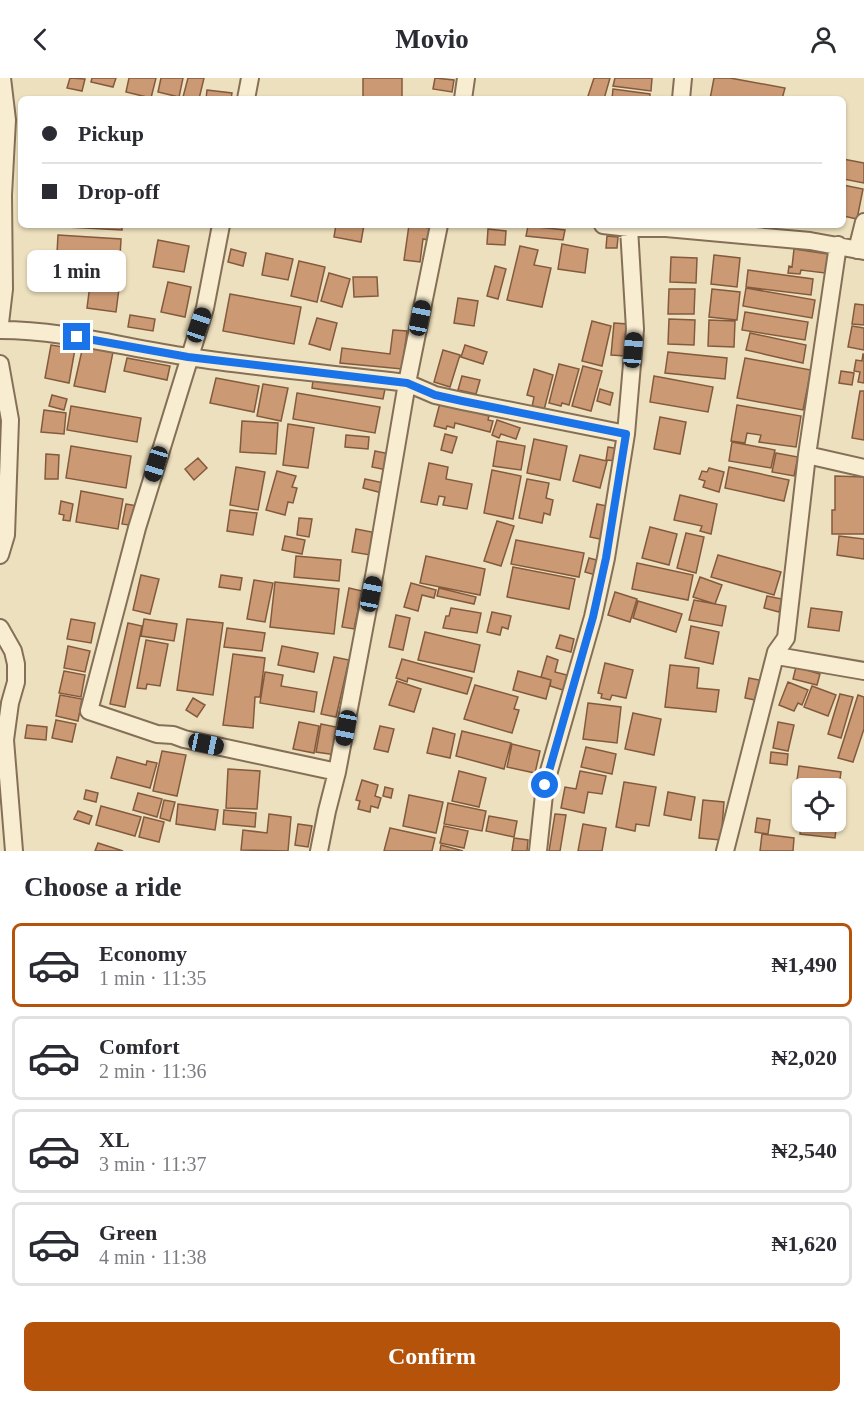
<!DOCTYPE html>
<html lang="en">
<head>
<meta charset="utf-8">
<style>
  :root { --surface:#fff; --page:#f7f7f7; --text:#2b2b33; --muted:#7c7c81; --line:#e1e1e2; --accent:#b45309 }
  body { margin:0; font-family:"Times New Roman",serif; background:var(--page); color:var(--text); height:100vh; display:flex; flex-direction:column; font-size:22px; white-space:nowrap }
  * { box-sizing:border-box; margin:0 }
  p { font-size:20px; color:var(--muted) }
  .icon { flex:none; width:33px; height:33px; fill:none; stroke:currentColor; stroke-width:2; stroke-linecap:round; stroke-linejoin:round }
  .map { position:relative; height:773px; overflow:hidden }
  .details { display:flex; flex-direction:column; background:var(--surface); flex:1 }
  .details>* { flex:none }
  .banner { position:absolute; left:18px; top:18px; width:828px; height:132px; border-radius:9px; box-shadow:0 2px 4px #0004; display:grid; align-content:center; height:132px; padding:0 24px; background:var(--surface) }
  .tools { position:absolute; left:792px; top:700px; display:grid; gap:12px }
  .tools a { display:grid; place-items:center; width:54px; height:54px; border-radius:9px; background:var(--surface); box-shadow:0 2px 4px #0004; font-size:30px }
  .end { position:absolute; width:27px; height:27px; margin:-14px; border:8px solid #1a73e8; background:#fff; box-shadow:0 0 0 3px #fff }
  .from { border-radius:50% }
  .bubble { position:absolute; height:42px; border-radius:9px; background:var(--surface); box-shadow:0 2px 4px #0004; font-size:20px; font-weight:600; line-height:42px; text-align:center }
  .car { position:absolute; width:18px; height:36px; margin:-18px -9px; border-radius:8px; box-shadow:0 0 4px 2px #0007; background:linear-gradient(#222 24%,#8ab4d8 0 40%,#222 0 76%,#8ab4d8 0 86%,#222 0) }
  .banner b { display:flex; align-items:center; gap:21px; height:57px; font-size:22px }
  .banner b+b { border-top:2px solid var(--line) }
  .banner i { width:15px; height:15px; background:var(--text) }
  ul { padding:0; list-style:none }
  li { display:flex; align-items:center; gap:18px; height:84px; margin:0 12px 9px; padding:0 12px; border:3px solid var(--line); border-radius:9px }
  li div { flex:1 }
  li b { display:block; font-size:22px }
  li em { font-style:normal; font-weight:600 }
  li.current { border-color:var(--accent) }
  li>.icon { width:54px; height:54px; stroke-width:1.5 }
  h2 { padding:0 24px; font-size:27px; line-height:72px }
  .primary-button { display:flex; gap:12px; margin-top:auto; padding:12px 24px }
  .primary-button a { flex:1; height:69px; border-radius:9px; background:var(--accent); color:#fff; font-size:24px; font-weight:600; line-height:69px; text-align:center }
  header { display:flex; justify-content:space-between; align-items:center; height:78px; padding:0 24px; background:var(--surface); font-size:27px; font-weight:600 }
  .map>svg:first-child { display:block }
  .building { fill:#cb9a74; stroke:#845a3d; stroke-width:1.5 }
  .lines { fill:none; stroke-linecap:round; stroke-linejoin:round }
  .street-casing { stroke:#857057; stroke-width:20 }
  .street { stroke:#f8edd1; stroke-width:16 }
  .route { stroke:#1a73e8; stroke-width:8 }
</style>
</head>
<body>
<header><svg class="icon" aria-label="back" viewBox="0 0 24 24"><path d="M15 5l-7 7 7 7"/></svg>Movio<svg class="icon" aria-label="person" viewBox="0 0 24 24"><circle cx="12" cy="8" r="4"/><path d="M4 21q1-7 8-7t8 7"/></svg></header>
<div class="map">
<svg width="864" height="773" viewBox="0 0 864 773">
  <rect width="100%" height="100%" fill="#ede0be"/>
  <path class="building" d="M70,0L85,1L82,13L67,10Z
    M92,0H116L113,9L91,4Z
    M129,0H156L151,20L126,14Z
    M161,0H183L179,19L158,14Z
    M188,0H204L199,21L183,19Z
    M363,0H402V21H363Z
    M435,0L454,2L452,14L433,11Z
    M594,0H610L604,21H587Z
    M615,0H652L651,13L613,8Z
    M714,0H730L785,10L782,21H710Z
    M613,11L650,16V21H612Z
    M207,12L232,15L231,21H206Z
    M843,81L864,85V105L843,101Z
    M843,107L863,111L857,141L843,138Z
    M68,147H122V152L67,149Z
    M336,147H364L361,164L334,159Z
    M409,147L430,150L428,162L423,161L420,184L404,182Z
    M528,148L565,152L563,162L526,158Z
    M488,151L506,153L505,167L487,166Z
    M58,157L121,161L120,179L57,175Z
    M607,158L618,159L617,170H606Z
    M158,162L189,168L184,194L153,189Z
    M562,166L588,171L585,195L558,191Z
    M520,168L538,172L534,187L551,190L542,229L507,222Z
    M231,171L246,175L243,188L228,184Z
    M794,171L828,176L825,195L801,192L800,196L788,195L789,188L792,189Z
    M266,175L293,181L288,202L262,197Z
    M714,177L740,180L737,209L711,206Z
    M671,179L697,180L696,205L670,204Z
    M93,183L122,187L116,234L87,230Z
    M299,183L325,189L317,224L291,218Z
    M495,188L506,191L498,221L487,218Z
    M748,192L813,201L811,217L746,209Z
    M329,195L350,201L342,229L321,223Z
    M353,199H377L378,218L354,219Z
    M168,204L191,209L185,239L161,234Z
    M746,210L815,222L812,240L743,228Z
    M669,211H695L694,236H668Z
    M712,211L740,214L737,242L709,239Z
    M230,216L301,229L294,266L223,253Z
    M458,220L478,223L474,248L454,245Z
    M855,226L864,227V247L852,246Z
    M745,234L808,244L805,262L742,252Z
    M130,237L155,241L153,253L128,249Z
    M317,240L337,245L330,272L309,266Z
    M669,241L695,242L694,267L668,266Z
    M709,242L735,243L734,269L708,268Z
    M592,243L611,248L602,288L582,283Z
    M614,245L628,246L625,278L611,277Z
    M852,248L864,250V272L848,269Z
    M393,252L407,253L402,291L340,285L342,270L390,276Z
    M750,255L806,267L803,285L746,272Z
    M51,267L75,271L69,305L45,300Z
    M465,267L487,274L483,286L461,279Z
    M83,268L113,274L105,314L74,308Z
    M443,272L460,277L450,309L434,304Z
    M668,274L727,280L725,301L665,295Z
    M863,276H864V305L858,304L860,294L854,293L856,282L862,283Z
    M127,280L170,288L167,302L124,293Z
    M745,280L811,292L803,332L737,320Z
    M559,286L579,291L569,327L562,325L561,328L549,325Z
    M583,288L602,293L591,333L572,328Z
    M534,291L553,297L544,332L532,329L534,319L527,317Z
    M841,293L854,295L852,307L839,305Z
    M314,295L386,306L383,321L312,310Z
    M462,298L480,302L476,316L458,312Z
    M654,298L713,309L708,334L650,324Z
    M216,300L259,308L254,334L210,325Z
    M263,306L288,310L281,343L257,338Z
    M600,311L613,315L610,327L597,323Z
    M860,313H864V362L852,360Z
    M297,315L380,329L375,355L293,341Z
    M52,317L67,321L64,332L49,328Z
    M440,325L489,338L488,342L493,343L490,354L455,345L454,350L447,348L446,351L434,348Z
    M737,327L801,338L796,369L759,364L761,357L747,355L745,365L731,363Z
    M71,328L141,340L137,364L67,352Z
    M44,332L66,335L64,356L41,354Z
    M660,339L686,344L680,376L654,371Z
    M497,342L520,350L516,361L501,356L499,360L492,357Z
    M242,343L278,345L276,376L240,374Z
    M288,346L314,350L308,390L283,387Z
    M445,356L457,359L452,375L441,372Z
    M346,357L369,359L368,371L345,369Z
    M534,361L567,368L560,402L527,395Z
    M497,363L525,368L521,392L493,388Z
    M732,364L775,372L771,390L729,383Z
    M71,368L131,378L126,410L66,400Z
    M608,369L620,371L618,383L606,382Z
    M375,373L390,376L387,392L372,389Z
    M776,375L798,379L794,398L772,394Z
    M46,376L59,377L58,401H45Z
    M580,377L607,383L600,410L573,403Z
    M198,380L207,390L194,402L185,391Z
    M429,385L448,389L446,401L472,406L467,431L443,427L445,419L439,418L437,427L421,424Z
    M236,389L265,394L258,432L230,427Z
    M729,389L789,402L784,423L725,410Z
    M709,390L724,394L719,414L703,409L705,403L699,401L702,393L707,394Z
    M492,392L521,398L513,441L484,435Z
    M277,393L296,398L292,409L297,410L293,425L288,424L285,437L266,432Z
    M835,398L864,399V456H832V432H835Z
    M365,401L384,405L382,415L363,410Z
    M527,401L549,405L546,420L553,422L550,437L544,435L542,445L519,440Z
    M81,413L123,421L118,451L76,444Z
    M680,417L717,426L711,456L700,453L702,448L674,442Z
    M61,423L73,426L70,443L63,442L64,437L59,436Z
    M126,426L138,428L135,448L122,446Z
    M597,426L612,429L605,462L590,459Z
    M230,432L257,435L253,457L227,453Z
    M299,440L312,441L309,459L297,457Z
    M497,443L514,448L501,488L484,483Z
    M650,449L677,456L669,487L642,480Z
    M356,451L372,454L370,477L352,474Z
    M686,455L704,459L696,495L677,490Z
    M285,458L305,462L302,476L282,472Z
    M839,458L864,461V481L837,477Z
    M516,462L584,475L579,499L511,486Z
    M718,477L781,494L774,517L711,499Z
    M296,478L341,482L339,503L294,499Z
    M426,478L485,491L480,517L420,505Z
    M589,480L600,483L596,497L585,494Z
    M637,485L693,497L688,522L632,511Z
    M513,489L575,501L569,531L507,519Z
    M141,497L159,501L150,536L133,532Z
    M221,497L242,500L240,512L219,509Z
    M700,499L722,507L715,526L693,519Z
    M254,502L273,505L265,544L247,541Z
    M275,504L339,511L334,556L270,549Z
    M411,505L436,512L434,520L422,517L418,533L404,529Z
    M349,510L362,513L354,551L342,549Z
    M439,510L476,519L474,526L437,518Z
    M615,514L637,521L630,544L608,537Z
    M767,518L782,521L779,534L764,530Z
    M694,522L726,528L722,548L689,542Z
    M638,523L682,536L676,554L633,540Z
    M451,530L481,535L477,555L443,550L446,538H449Z
    M811,530L842,534L839,553L808,549Z
    M492,534L511,538L508,551L502,549L500,557L487,554Z
    M396,537L410,540L403,572L389,569Z
    M71,541L95,545L91,565L67,561Z
    M144,541L177,546L174,563L141,558Z
    M187,541L223,545L213,617L177,612Z
    M128,545L142,548L125,629L110,626Z
    M691,548L719,554L713,586L685,580Z
    M227,550L265,555L262,573L224,569Z
    M425,554L480,567L474,594L418,582Z
    M560,557L574,561L571,574L556,570Z
    M146,562L168,566L160,608L147,606L146,611L137,610Z
    M68,568L90,573L85,594L64,590Z
    M282,568L318,575L314,594L278,587Z
    M233,576L265,580L260,619H255L253,650L223,647Z
    M547,578L558,582L555,594L567,597L563,612L550,608L551,602L541,599Z
    M334,579L349,582L336,639L321,636Z
    M402,581L472,600L467,616L408,600L407,604L396,600Z
    M605,585L633,592L626,620L612,617L610,622L601,620L602,616L598,615Z
    M670,587L699,590L697,610L719,612L716,634L665,629Z
    M796,589L820,596L817,607L793,601Z
    M64,593L85,597L81,619L59,615Z
    M518,593L551,602L546,621L513,612Z
    M265,594L283,597L281,608L317,614L314,634L260,625Z
    M749,600L764,603L760,623L745,620Z
    M397,603L421,611L414,634L389,627Z
    M788,604L808,612L802,627L798,625L794,633L779,627Z
    M475,607L518,619L514,631L519,632L512,655L464,641Z
    M812,608L836,617L828,638L804,629Z
    M840,616L853,619L841,660L828,656Z
    M60,617L82,621L78,643L56,638Z
    M858,617L864,619V651L853,684L838,680Z
    M193,620L205,627L197,639L186,632Z
    M588,625L621,629L617,665L583,661Z
    M633,635L661,641L654,677L625,671Z
    M56,642L76,646L72,664L52,660Z
    M299,644L319,648L314,675L293,671Z
    M778,644L794,647L788,673L773,670Z
    M321,646L341,650L336,677L316,674Z
    M27,647L47,649L46,662L25,660Z
    M380,648L394,651L388,674L374,671Z
    M433,650L455,656L450,680L427,675Z
    M462,653L511,665L504,691L456,678Z
    M512,666L540,673L535,695L507,689Z
    M586,669L616,676L612,696L581,689Z
    M162,673L186,677L177,718L153,713Z
    M771,674L788,676L787,687L770,685Z
    M117,679L146,687L147,683L157,685L150,710L111,700Z
    M799,688L841,694L838,715H836V711L796,709Z
    M228,691L260,693L257,731L226,730Z
    M459,693L486,700L479,729L452,723Z
    M580,693L606,698L602,716L588,714L584,735L561,730L565,709L576,711Z
    M362,702L378,707L375,718L381,720L378,730L371,728L370,734L358,731L360,723L356,722Z
    M624,704L656,709L649,748L636,746L635,753L616,749Z
    M385,709L393,711L391,720L383,718Z
    M86,712L98,715L96,724L84,721Z
    M668,714L695,719L691,742L664,737Z
    M138,715L162,721L157,739L133,732Z
    M409,717L443,724L436,755L403,748Z
    M164,722L175,724L170,743L160,740Z
    M703,722L724,724L721,762L699,760Z
    M448,725L486,733L482,753L444,746Z
    M178,726L218,732L215,752L176,746Z
    M101,728L141,739L135,758L96,747Z
    M224,732L256,735L255,749L223,746Z
    M78,733L92,738L89,746L74,741Z
    M802,734V744H836V734H838L835,760L800,756Z
    M269,736L291,739L288,773L241,772L243,752L267,755Z
    M555,736L566,737L560,773H549Z
    M489,738L517,743L514,759L486,753Z
    M144,739L164,744L159,764L139,759Z
    M757,740L770,742L768,756L755,754Z
    M298,746L312,748L308,769L295,767Z
    M583,746L606,750L602,773H578Z
    M444,748L468,753L464,770L440,765Z
    M390,750L435,760L432,773H384Z
    M762,756L794,760L793,773H760Z
    M514,760L528,762L527,773H512Z
    M98,765L123,773H95Z
    M441,767L463,773H440Z"/>
  <g class="lines">
    <defs>
      <path id="street" d="M246,21L250,0
        M463,21L466,0
        M681,21L683,0
        M221,147L205,230L137,450L89,633L157,656L173,657L184,661L337,694
        M603,147L629,150H666L810,163L864,173
        M857,172L864,144
        M0,245L4,211L3,117L7,42L2,0
        M0,252C64,252 126,270 189,279C261,290 334,296 407,305L435,317L462,323L626,356
        M0,286L10,342L6,457L0,477
        M807,377L864,390
        M0,550L13,573L16,586V604L10,625L5,662L14,773
        M776,574L783,579L864,593
        M319,773L327,733L337,694L375,493L407,305L439,147
        M538,773L545,707L593,539L606,480L626,356L635,251L629,150
        M725,773L776,574L786,560L807,377L838,167"/>
    </defs>
    <use href="#street" class="street-casing"/>
    <use href="#street" class="street"/>
  </g>
  <g class="lines">
    <path class="route" d="M77,259L188,279L407,305L435,317L462,323L626,356L606,480L593,539L545,707"/>
  </g>
</svg>
<div class="tools">
<a><svg class="icon" aria-label="locate" viewBox="0 0 24 24"><circle cx="12" cy="12" r="6"/><path d="M12 2v4M12 18v4M2 12h4M18 12h4"/></svg></a>
</div>
<i class="end from" style="left:545px;top:707px"></i>
<i class="end" style="left:77px;top:259px"></i>
<div class="bubble" style="left:27px;top:172px;width:99px">1 min</div>
<i class="car" style="left:420px;top:240px;rotate:11deg"></i>
<i class="car" style="left:199px;top:247px;rotate:19deg"></i>
<i class="car" style="left:633px;top:272px;rotate:5deg"></i>
<i class="car" style="left:156px;top:386px;rotate:197deg"></i>
<i class="car" style="left:371px;top:516px;rotate:11deg"></i>
<i class="car" style="left:346px;top:650px;rotate:191deg"></i>
<i class="car" style="left:206px;top:666px;rotate:102deg"></i>
<div class="banner">
<b><i class="from"></i>Pickup</b>
<b><i></i>Drop-off</b>
</div>
</div>
<section class="details">
<h2>Choose a ride</h2>
<ul>
<li class="current"><svg class="icon" aria-label="car" viewBox="0 0 24 24"><path d="M5 17H2v-5l4-1 3-4h7l3 4 3 1v5h-3M9 17h6M6 11h13"/><circle cx="7" cy="17" r="2"/><circle cx="17" cy="17" r="2"/></svg><div><b>Economy</b><p>1 min · 11:35</p></div><em>₦1,490</em></li>
<li><svg class="icon" aria-label="car" viewBox="0 0 24 24"><path d="M5 17H2v-5l4-1 3-4h7l3 4 3 1v5h-3M9 17h6M6 11h13"/><circle cx="7" cy="17" r="2"/><circle cx="17" cy="17" r="2"/></svg><div><b>Comfort</b><p>2 min · 11:36</p></div><em>₦2,020</em></li>
<li><svg class="icon" aria-label="car" viewBox="0 0 24 24"><path d="M5 17H2v-5l4-1 3-4h7l3 4 3 1v5h-3M9 17h6M6 11h13"/><circle cx="7" cy="17" r="2"/><circle cx="17" cy="17" r="2"/></svg><div><b>XL</b><p>3 min · 11:37</p></div><em>₦2,540</em></li>
<li><svg class="icon" aria-label="car" viewBox="0 0 24 24"><path d="M5 17H2v-5l4-1 3-4h7l3 4 3 1v5h-3M9 17h6M6 11h13"/><circle cx="7" cy="17" r="2"/><circle cx="17" cy="17" r="2"/></svg><div><b>Green</b><p>4 min · 11:38</p></div><em>₦1,620</em></li>
</ul>
<div class="primary-button"><a>Confirm</a></div>
</section>
</body>
</html>
